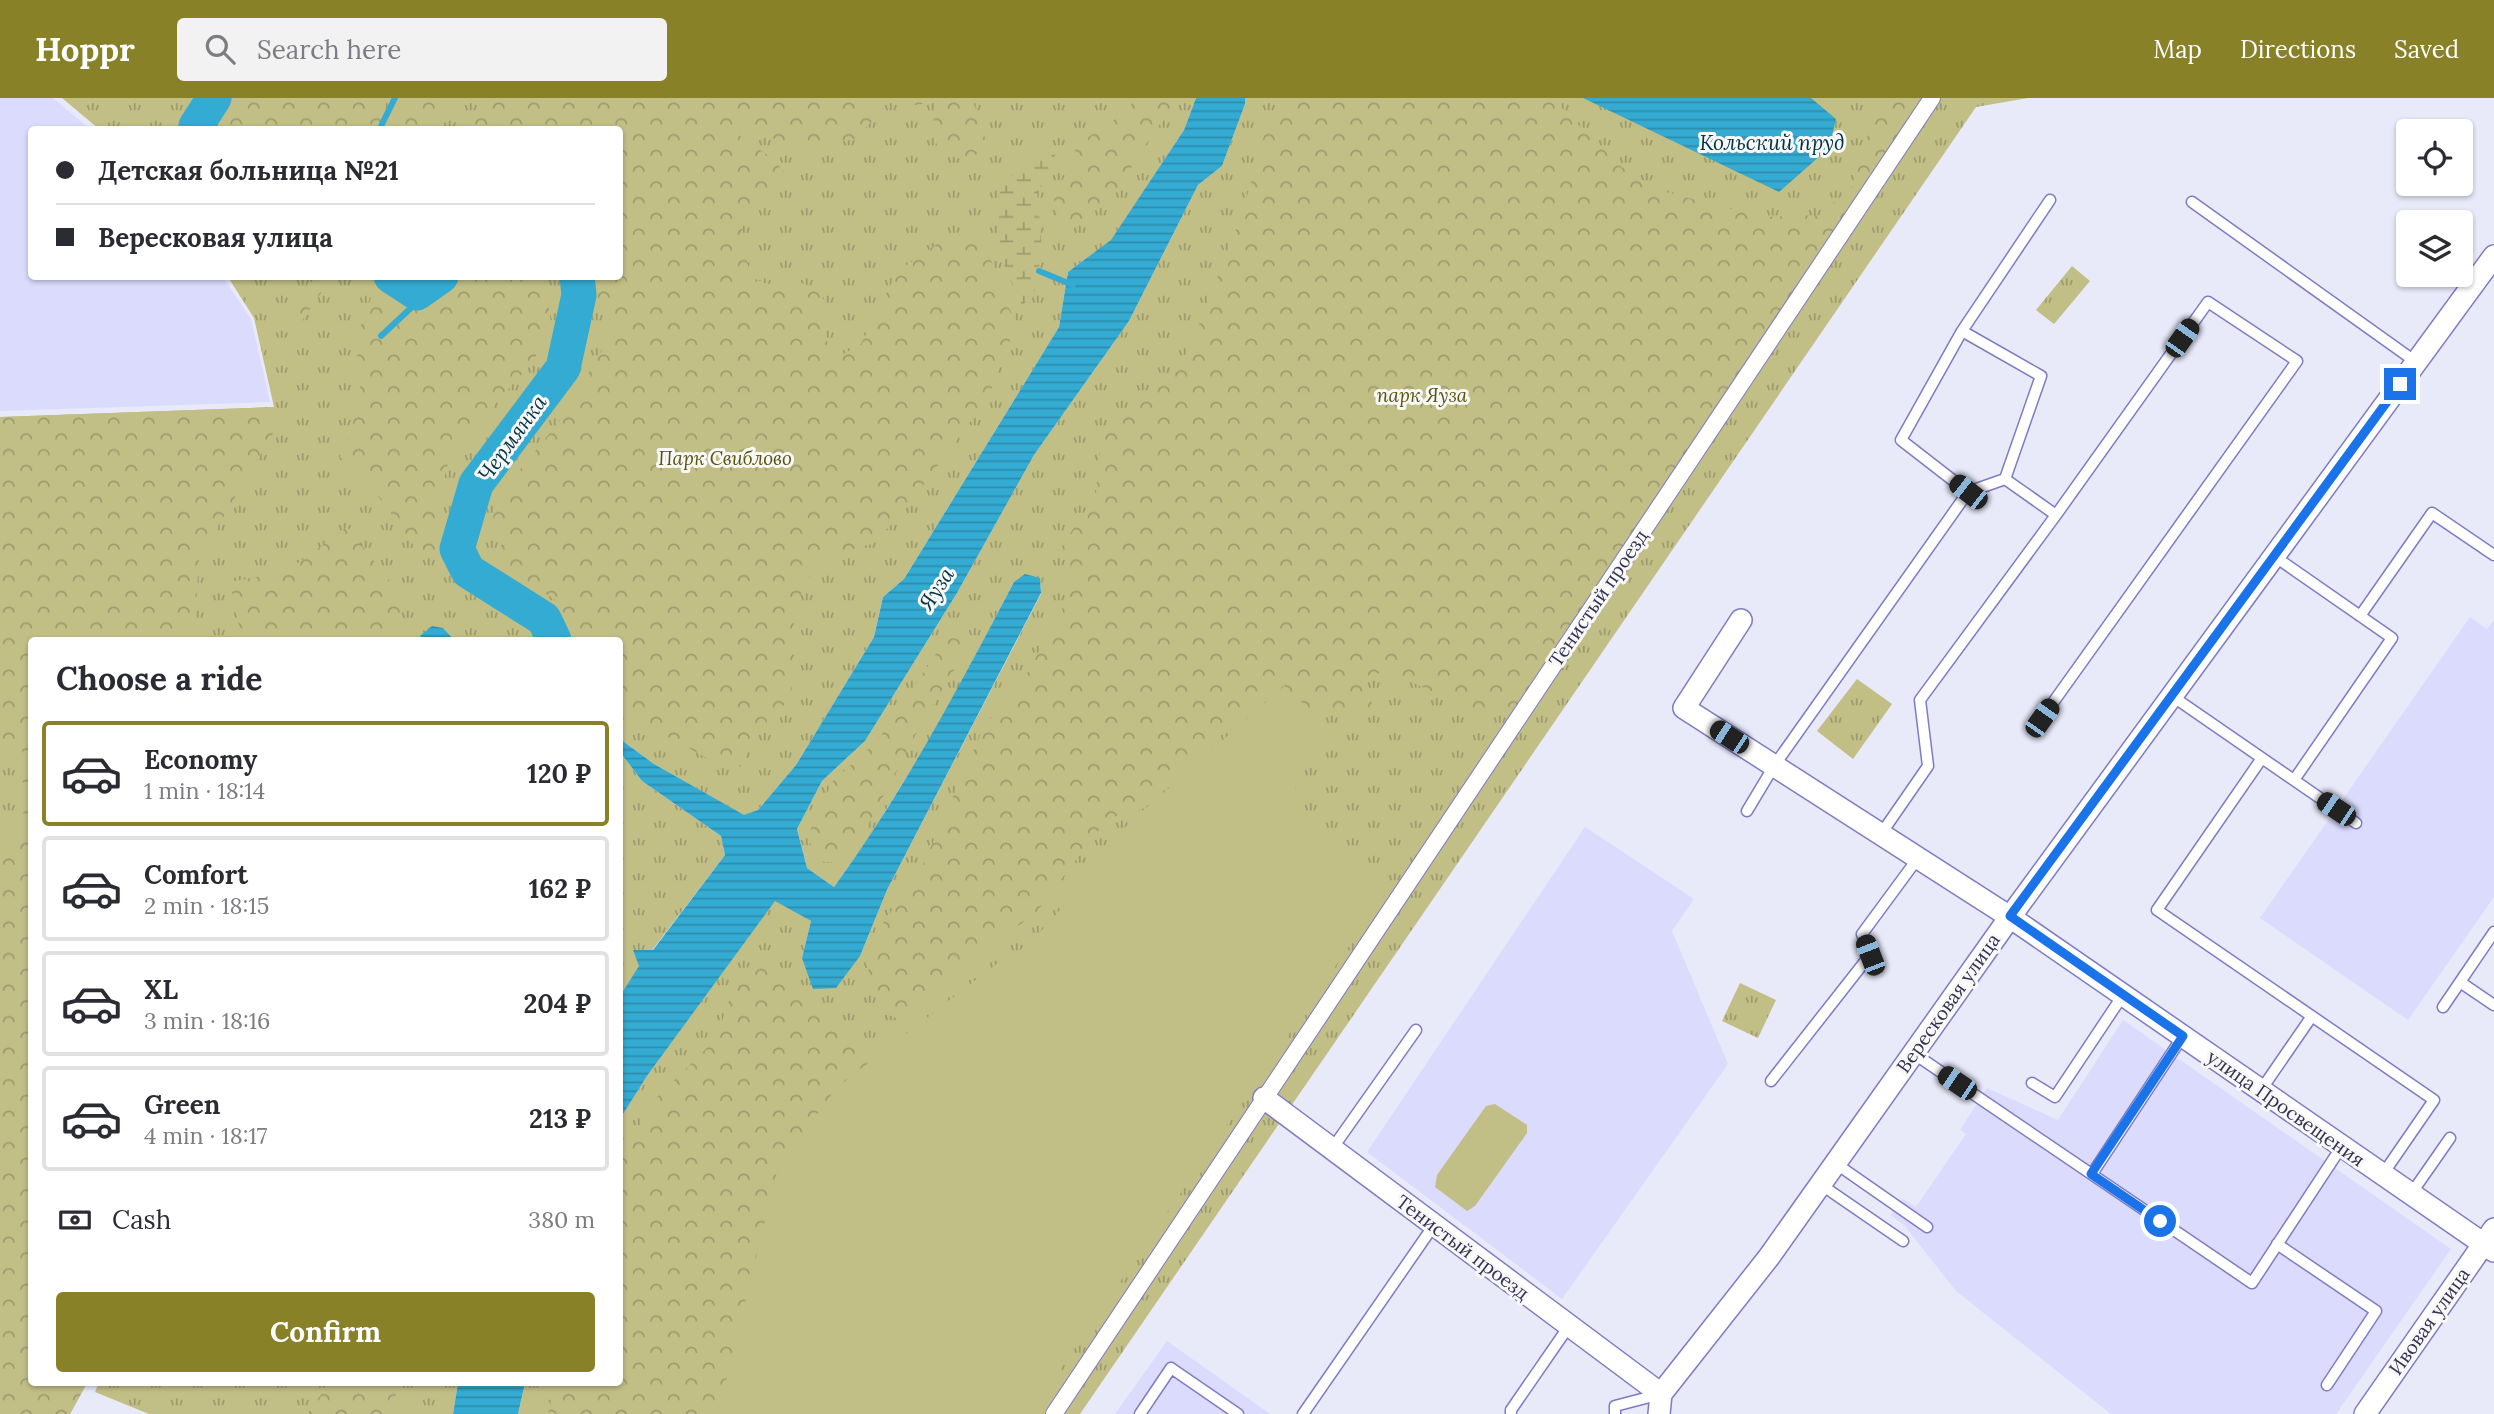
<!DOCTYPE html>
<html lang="en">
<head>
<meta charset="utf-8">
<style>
  :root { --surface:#fff; --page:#f2f2f3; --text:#2b2b33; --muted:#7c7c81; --line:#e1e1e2; --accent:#888128 }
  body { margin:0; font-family:Lora,serif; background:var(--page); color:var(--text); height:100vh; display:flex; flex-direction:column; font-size:26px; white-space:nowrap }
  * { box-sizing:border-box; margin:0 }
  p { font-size:23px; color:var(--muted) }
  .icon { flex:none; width:38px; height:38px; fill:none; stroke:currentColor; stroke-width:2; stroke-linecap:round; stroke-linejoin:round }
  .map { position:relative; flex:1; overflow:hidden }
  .panel { position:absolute; left:28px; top:539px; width:595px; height:749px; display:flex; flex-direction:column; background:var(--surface); border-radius:7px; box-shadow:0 2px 5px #0004 }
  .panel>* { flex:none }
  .hud { position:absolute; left:28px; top:28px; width:595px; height:154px; border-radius:7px; box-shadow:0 2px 5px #0004; display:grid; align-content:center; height:154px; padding:0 28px; background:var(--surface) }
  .controls { position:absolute; left:2396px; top:21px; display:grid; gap:14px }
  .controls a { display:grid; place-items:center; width:77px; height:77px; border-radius:7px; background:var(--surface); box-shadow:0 2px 5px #0004; font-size:35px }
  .end { position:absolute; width:32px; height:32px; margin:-16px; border:9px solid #1a73e8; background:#fff; box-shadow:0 0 0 4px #fff }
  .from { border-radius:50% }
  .car { position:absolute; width:21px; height:42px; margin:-21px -10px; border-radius:9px; box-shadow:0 0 5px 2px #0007; background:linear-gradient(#222 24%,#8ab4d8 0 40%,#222 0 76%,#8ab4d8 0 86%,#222 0) }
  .hud b { display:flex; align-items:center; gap:24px; height:66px; font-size:26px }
  .hud b+b { border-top:2px solid var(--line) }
  .hud i { width:18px; height:18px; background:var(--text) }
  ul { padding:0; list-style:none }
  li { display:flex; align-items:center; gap:21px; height:105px; margin:0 14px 10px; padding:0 14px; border:4px solid var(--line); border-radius:7px }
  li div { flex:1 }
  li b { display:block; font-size:26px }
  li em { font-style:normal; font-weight:700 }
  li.active { border-color:var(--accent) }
  li>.icon { width:63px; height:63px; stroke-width:1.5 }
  h2 { padding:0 28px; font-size:32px; line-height:84px }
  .pay { display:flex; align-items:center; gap:18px; height:77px; padding:0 28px; font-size:26px }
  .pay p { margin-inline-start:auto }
  .button { display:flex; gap:14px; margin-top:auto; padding:14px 28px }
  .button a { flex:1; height:80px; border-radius:7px; background:var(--accent); color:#fff; font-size:28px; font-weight:700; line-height:80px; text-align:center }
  header { display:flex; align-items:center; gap:42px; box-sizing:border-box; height:98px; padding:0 35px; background:var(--accent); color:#fff }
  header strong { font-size:33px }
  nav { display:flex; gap:38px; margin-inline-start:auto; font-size:24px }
  .search { width:490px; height:63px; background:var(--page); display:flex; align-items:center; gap:18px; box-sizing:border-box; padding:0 24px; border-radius:7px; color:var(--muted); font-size:26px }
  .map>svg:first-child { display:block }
  .built { fill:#dbdbfe }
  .grass { fill:url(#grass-tufts) }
  .forest { fill:url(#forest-crowns) }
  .wetland { fill:url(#wetland-marsh) }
  .pitch { fill:#c1be86 }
  .water { fill:url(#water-rules) }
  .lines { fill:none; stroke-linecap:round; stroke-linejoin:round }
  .stream { stroke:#34abd2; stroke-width:6 }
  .river { stroke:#34abd2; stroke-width:35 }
  .service-casing { stroke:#7e7bc4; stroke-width:13 }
  .pedestrian-casing { stroke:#7e7bc4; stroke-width:18 }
  .minor-casing { stroke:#7e7bc4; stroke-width:24 }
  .service { stroke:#fff; stroke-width:10 }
  .pedestrian { stroke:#fff; stroke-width:16 }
  .minor { stroke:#fff; stroke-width:21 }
  .route { stroke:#1a73e8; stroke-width:9 }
  .labels { text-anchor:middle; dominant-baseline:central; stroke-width:6; stroke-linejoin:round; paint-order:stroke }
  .park-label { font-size:19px; font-style:italic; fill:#5a540c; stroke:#f8f8f8 }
  .street-label { font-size:19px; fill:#343252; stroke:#f8f8f8 }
  .water-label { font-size:21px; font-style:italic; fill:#003343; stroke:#f8f8f8 }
</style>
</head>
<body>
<header>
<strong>Hoppr</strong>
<div class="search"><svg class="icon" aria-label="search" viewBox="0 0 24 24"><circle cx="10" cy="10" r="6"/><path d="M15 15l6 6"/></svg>Search here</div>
<nav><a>Map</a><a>Directions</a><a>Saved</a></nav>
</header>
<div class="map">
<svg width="2494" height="1316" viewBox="0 0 2494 1316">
  <defs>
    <pattern id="grass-tufts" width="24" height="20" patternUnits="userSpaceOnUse" patternTransform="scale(1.75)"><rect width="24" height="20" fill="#c1be86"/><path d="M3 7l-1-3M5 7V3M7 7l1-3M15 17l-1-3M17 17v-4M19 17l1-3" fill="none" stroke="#9e9b70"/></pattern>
    <pattern id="forest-crowns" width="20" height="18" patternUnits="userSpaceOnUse" patternTransform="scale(1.75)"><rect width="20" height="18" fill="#c1be86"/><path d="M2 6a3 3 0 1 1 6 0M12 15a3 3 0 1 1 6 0" fill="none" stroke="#9e9b70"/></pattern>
    <pattern id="wetland-marsh" width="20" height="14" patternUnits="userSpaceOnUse" patternTransform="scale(1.75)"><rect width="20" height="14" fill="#c1be86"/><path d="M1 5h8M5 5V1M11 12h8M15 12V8" fill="none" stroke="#9e9b70"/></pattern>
    <pattern id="water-rules" width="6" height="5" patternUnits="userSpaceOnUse" patternTransform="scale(1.75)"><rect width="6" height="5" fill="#34abd2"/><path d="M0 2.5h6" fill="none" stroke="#2d8cad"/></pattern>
  </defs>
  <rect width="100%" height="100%" fill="#e8e9f9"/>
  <path class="built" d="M0,0H53L90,31L32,32V178L223,179L251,221L270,304L0,313Z
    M2470,519L2487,531L2494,522V799L2408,922L2260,820Z
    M1585,729L1694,801L1672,833L1728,966L1562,1201L1367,1054Z
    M2123,922L2451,1151L2336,1316H2111L1956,1193L1904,1127L1890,1117L1903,1101L1916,1109L1966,1036L1960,1032L1987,990L2058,1022Z
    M1167,1243L1270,1316H1115Z"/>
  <path class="grass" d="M62,0H1196L1184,32L1111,143L1068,174L1059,229L904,481L883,499L874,539L796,667L758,712L744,718L654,666L620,641V542H32V1284L87,1285L70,1316H0V319L274,309L254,220L228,179L620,178V32L99,31Z
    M1245,0H2028L1976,9L1080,1316H518L525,1285L620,1284V1021L647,978L775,802L811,823L802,860L860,858L887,792L1041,496L1040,480L1014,484L939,627L866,744L834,789L807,770L797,731L822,683L865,643L957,495L1034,357L1129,223L1198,87L1222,68L1245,6Z
    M2072,168L2090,183L2054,226L2036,212Z
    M1857,581L1892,606L1853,661L1817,633Z
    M620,654L642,683L721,738L725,757L640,868L620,898Z
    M1740,885L1776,902L1758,940L1722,923Z
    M99,1284L458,1285L453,1316H149L95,1294Z"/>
  <path class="forest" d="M228,0H387L381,23L376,31L228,32L219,15Z
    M416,0H452L431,31H395Z
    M489,0H875L878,9L876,19L855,41L807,51L747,32L739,37L773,61L786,76L777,94L745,121L740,140L752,179C758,182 766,187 774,186C802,186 805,179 825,203L822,224L827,244L844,256L861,246L897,174L947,139L967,135L984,147L993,167L996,188L1017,224L988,300L901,417L872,446L833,456L804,484L794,524V584L787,604L758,633L740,669L720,667L634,621L620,604V542H575L559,504L507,472L496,456L506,439L493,423L495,403L560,322L611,237L608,218L596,203L593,179L620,178V32L462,31Z
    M899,0H972L985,40L984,50L968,63C928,54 932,39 935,4L916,7Z
    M1133,0H1174V6L1132,66L1130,77L1087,121L1068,124L1059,120L1054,102L1078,46L1130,11Z
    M1280,0H1552L1620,68L1654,91L1763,119L1822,117L1827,109L1850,94L1875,14L1870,0H1915L1876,80L1525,600L1499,614L1473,612L1387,573L1360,580L1373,607L1366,612L1222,628L1216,647L1252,662L1216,696L1175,682L1145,710L1107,721L1035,816L962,867L903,923L889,917L869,878L867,858L875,837L923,767L984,628L1024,581L1075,487L1062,448L1096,396L1101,335L1164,285L1190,250L1242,116L1265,34Z
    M311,179H332L296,231L298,208Z
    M470,179H545L551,226L534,262L450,358L435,415L440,452L420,456L383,404L340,359L361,303L356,241L372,197L407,209L427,206Z
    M274,309L278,327L199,460L194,542H32V1284L87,1285L70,1316H0V739L24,738L22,648H0V319Z
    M347,429L396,491L404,531L402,542H242L230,484L287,473Z
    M948,538L963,543L954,572L910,646L858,747L844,760L834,764H824L815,760L809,741L811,730L832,684L878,642Z
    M769,861L839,937L873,950L881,969L731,1316H548L555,1285L620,1284V1062L654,1002L716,941L736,882L750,867Z
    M330,1284L398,1285L392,1316H307Z"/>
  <path class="wetland" d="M1055,54L1054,76L1037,92L1042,153L1034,198L1022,207L1002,162L998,126L999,96L1017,69L1034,56Z"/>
  <path class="pitch" d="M1284,588L1325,626L1296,686L1293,718L1390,788L1030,1316H718L777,1073L836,990L999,864L1028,847L1054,819L1128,726Z
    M1495,1006L1527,1027V1035L1475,1108L1467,1113L1435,1089L1437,1077L1486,1008Z"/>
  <path class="water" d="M1196,0H1245V6L1222,68L1198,87L1129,223L1034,357L957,495L865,643L822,683L797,731L807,770L834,789C904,693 959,589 1014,484L1025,476L1040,480L1041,495L887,792L860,858L836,890L813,891L802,860L811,823L775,803L647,978L620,1021V898L639,868L633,852H653L725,757L721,738L642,683L620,654V641L654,666L744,717L758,712L796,667L874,539L883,499L904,481L1059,229L1068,174L1111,142L1184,32Z
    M1583,0H1811L1836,21L1829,50L1779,94Z
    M432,528L443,530L454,542H424L420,538Z
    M458,1285H525L518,1316H453Z"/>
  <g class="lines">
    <path class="stream" d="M379,32L395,0
      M1039,173L1073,187
      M381,238L413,208L417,195"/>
    <path class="river" d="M201,32L196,28L214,0
      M391,178L417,195L441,178
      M554,542L544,521L468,473L457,451L476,386L563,270L579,197L577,178"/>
    <defs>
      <path id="service" d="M2192,104L2416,264
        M1962,233L2050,102
        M1968,394L1901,342L1962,233L2041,278L2005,381
        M2274,458L2392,540L2294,682
        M2360,518L2432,415L2494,457
        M2172,598L2356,725
        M2042,620L2297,263L2208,204L2056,417
        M2262,660L2157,812L2434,1002L2383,1076
        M1747,713L1774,668L1968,394L2005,381L2056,417L1920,602L1928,668L1881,736
        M2460,884L2494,907
        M2443,909L2494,834
        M1913,955L2252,1185L2342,1048
        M1771,983L1870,857L1862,836L1918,760
        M2032,985L2055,999L2123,897
        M2261,992L2312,918
        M1332,1051L1416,932
        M1835,1065L1927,1129
        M2092,1076L2183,938
        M1820,1086L1903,1143
        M2411,1096L2450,1040
        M2277,1146L2376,1213L2327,1287
        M1140,1316L1171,1270L1238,1316
        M1303,1316L1434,1127
        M1511,1316V1312L1569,1228
        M1615,1316V1308L1661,1296"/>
      <path id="pedestrian" d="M1054,1316L1932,0"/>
      <path id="minor" d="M1741,522L1684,610L2010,819L2494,1153
        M1264,1000L1661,1296
        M1659,1316L1661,1296L1769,1159L2010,819L2494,158
        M2365,1316L2494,1131"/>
    </defs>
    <use href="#service" class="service-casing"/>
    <use href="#pedestrian" class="pedestrian-casing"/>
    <use href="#minor" class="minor-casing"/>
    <use href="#service" class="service"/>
    <use href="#pedestrian" class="pedestrian"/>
    <use href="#minor" class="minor"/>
  </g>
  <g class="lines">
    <path class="route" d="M2160,1123L2091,1076L2183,938L2010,818L2400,286"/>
  </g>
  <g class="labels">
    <g class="park-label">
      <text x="1422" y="297">парк Яуза</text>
      <text x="725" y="360">Парк Свиблово</text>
    </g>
    <g class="street-label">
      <text transform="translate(1598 500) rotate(-56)">Тенистый проезд</text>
      <text transform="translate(1948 905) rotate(-55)">Вересковая улица</text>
      <text transform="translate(2286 1010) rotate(35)">улица Просвещения</text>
      <text transform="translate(1463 1149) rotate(37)">Тенистый проезд</text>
      <text transform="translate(2429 1223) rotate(-55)">Ивовая улица</text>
    </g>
    <g class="water-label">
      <text x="1772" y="44">Кольский пруд</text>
      <text transform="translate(512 340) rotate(-54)">Чермянка</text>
      <text transform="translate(936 491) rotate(-57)">Яуза</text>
    </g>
  </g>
</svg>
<div class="controls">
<a><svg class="icon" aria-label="locate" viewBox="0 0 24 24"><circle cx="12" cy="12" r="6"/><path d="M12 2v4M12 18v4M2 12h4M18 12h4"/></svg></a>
<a><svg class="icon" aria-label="layers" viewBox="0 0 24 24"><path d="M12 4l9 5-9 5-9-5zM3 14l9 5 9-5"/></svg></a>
</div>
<i class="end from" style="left:2160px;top:1123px"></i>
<i class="end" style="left:2400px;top:286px"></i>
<i class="car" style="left:2182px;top:240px;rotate:35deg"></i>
<i class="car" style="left:1968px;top:394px;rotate:308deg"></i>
<i class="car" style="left:2042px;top:620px;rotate:35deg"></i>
<i class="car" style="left:1729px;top:639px;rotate:303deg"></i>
<i class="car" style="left:2336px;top:711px;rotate:304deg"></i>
<i class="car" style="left:1870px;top:857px;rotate:339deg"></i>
<i class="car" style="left:1957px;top:985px;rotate:304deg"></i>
<div class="hud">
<b><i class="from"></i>Детская больница №21</b>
<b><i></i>Вересковая улица</b>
</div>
<section class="panel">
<h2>Choose a ride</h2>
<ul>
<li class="active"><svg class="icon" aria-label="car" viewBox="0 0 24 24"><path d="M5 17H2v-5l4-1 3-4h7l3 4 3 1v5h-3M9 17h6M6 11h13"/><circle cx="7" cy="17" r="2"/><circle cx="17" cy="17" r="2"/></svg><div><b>Economy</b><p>1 min · 18:14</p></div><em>120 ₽</em></li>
<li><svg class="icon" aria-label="car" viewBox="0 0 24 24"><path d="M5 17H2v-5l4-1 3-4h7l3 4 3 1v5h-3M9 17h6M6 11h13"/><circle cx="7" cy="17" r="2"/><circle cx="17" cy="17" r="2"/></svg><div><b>Comfort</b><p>2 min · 18:15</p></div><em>162 ₽</em></li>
<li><svg class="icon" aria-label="car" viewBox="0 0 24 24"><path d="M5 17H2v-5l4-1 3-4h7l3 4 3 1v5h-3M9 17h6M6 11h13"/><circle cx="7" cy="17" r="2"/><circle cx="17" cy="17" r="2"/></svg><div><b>XL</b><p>3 min · 18:16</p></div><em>204 ₽</em></li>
<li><svg class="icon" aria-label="car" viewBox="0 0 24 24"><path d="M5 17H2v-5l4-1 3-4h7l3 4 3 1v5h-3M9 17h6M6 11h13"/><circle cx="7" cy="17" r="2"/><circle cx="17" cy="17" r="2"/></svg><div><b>Green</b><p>4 min · 18:17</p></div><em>213 ₽</em></li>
</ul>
<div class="pay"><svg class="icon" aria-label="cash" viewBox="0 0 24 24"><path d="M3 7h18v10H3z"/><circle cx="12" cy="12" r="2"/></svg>Cash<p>380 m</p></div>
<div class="button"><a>Confirm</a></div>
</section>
</div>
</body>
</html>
